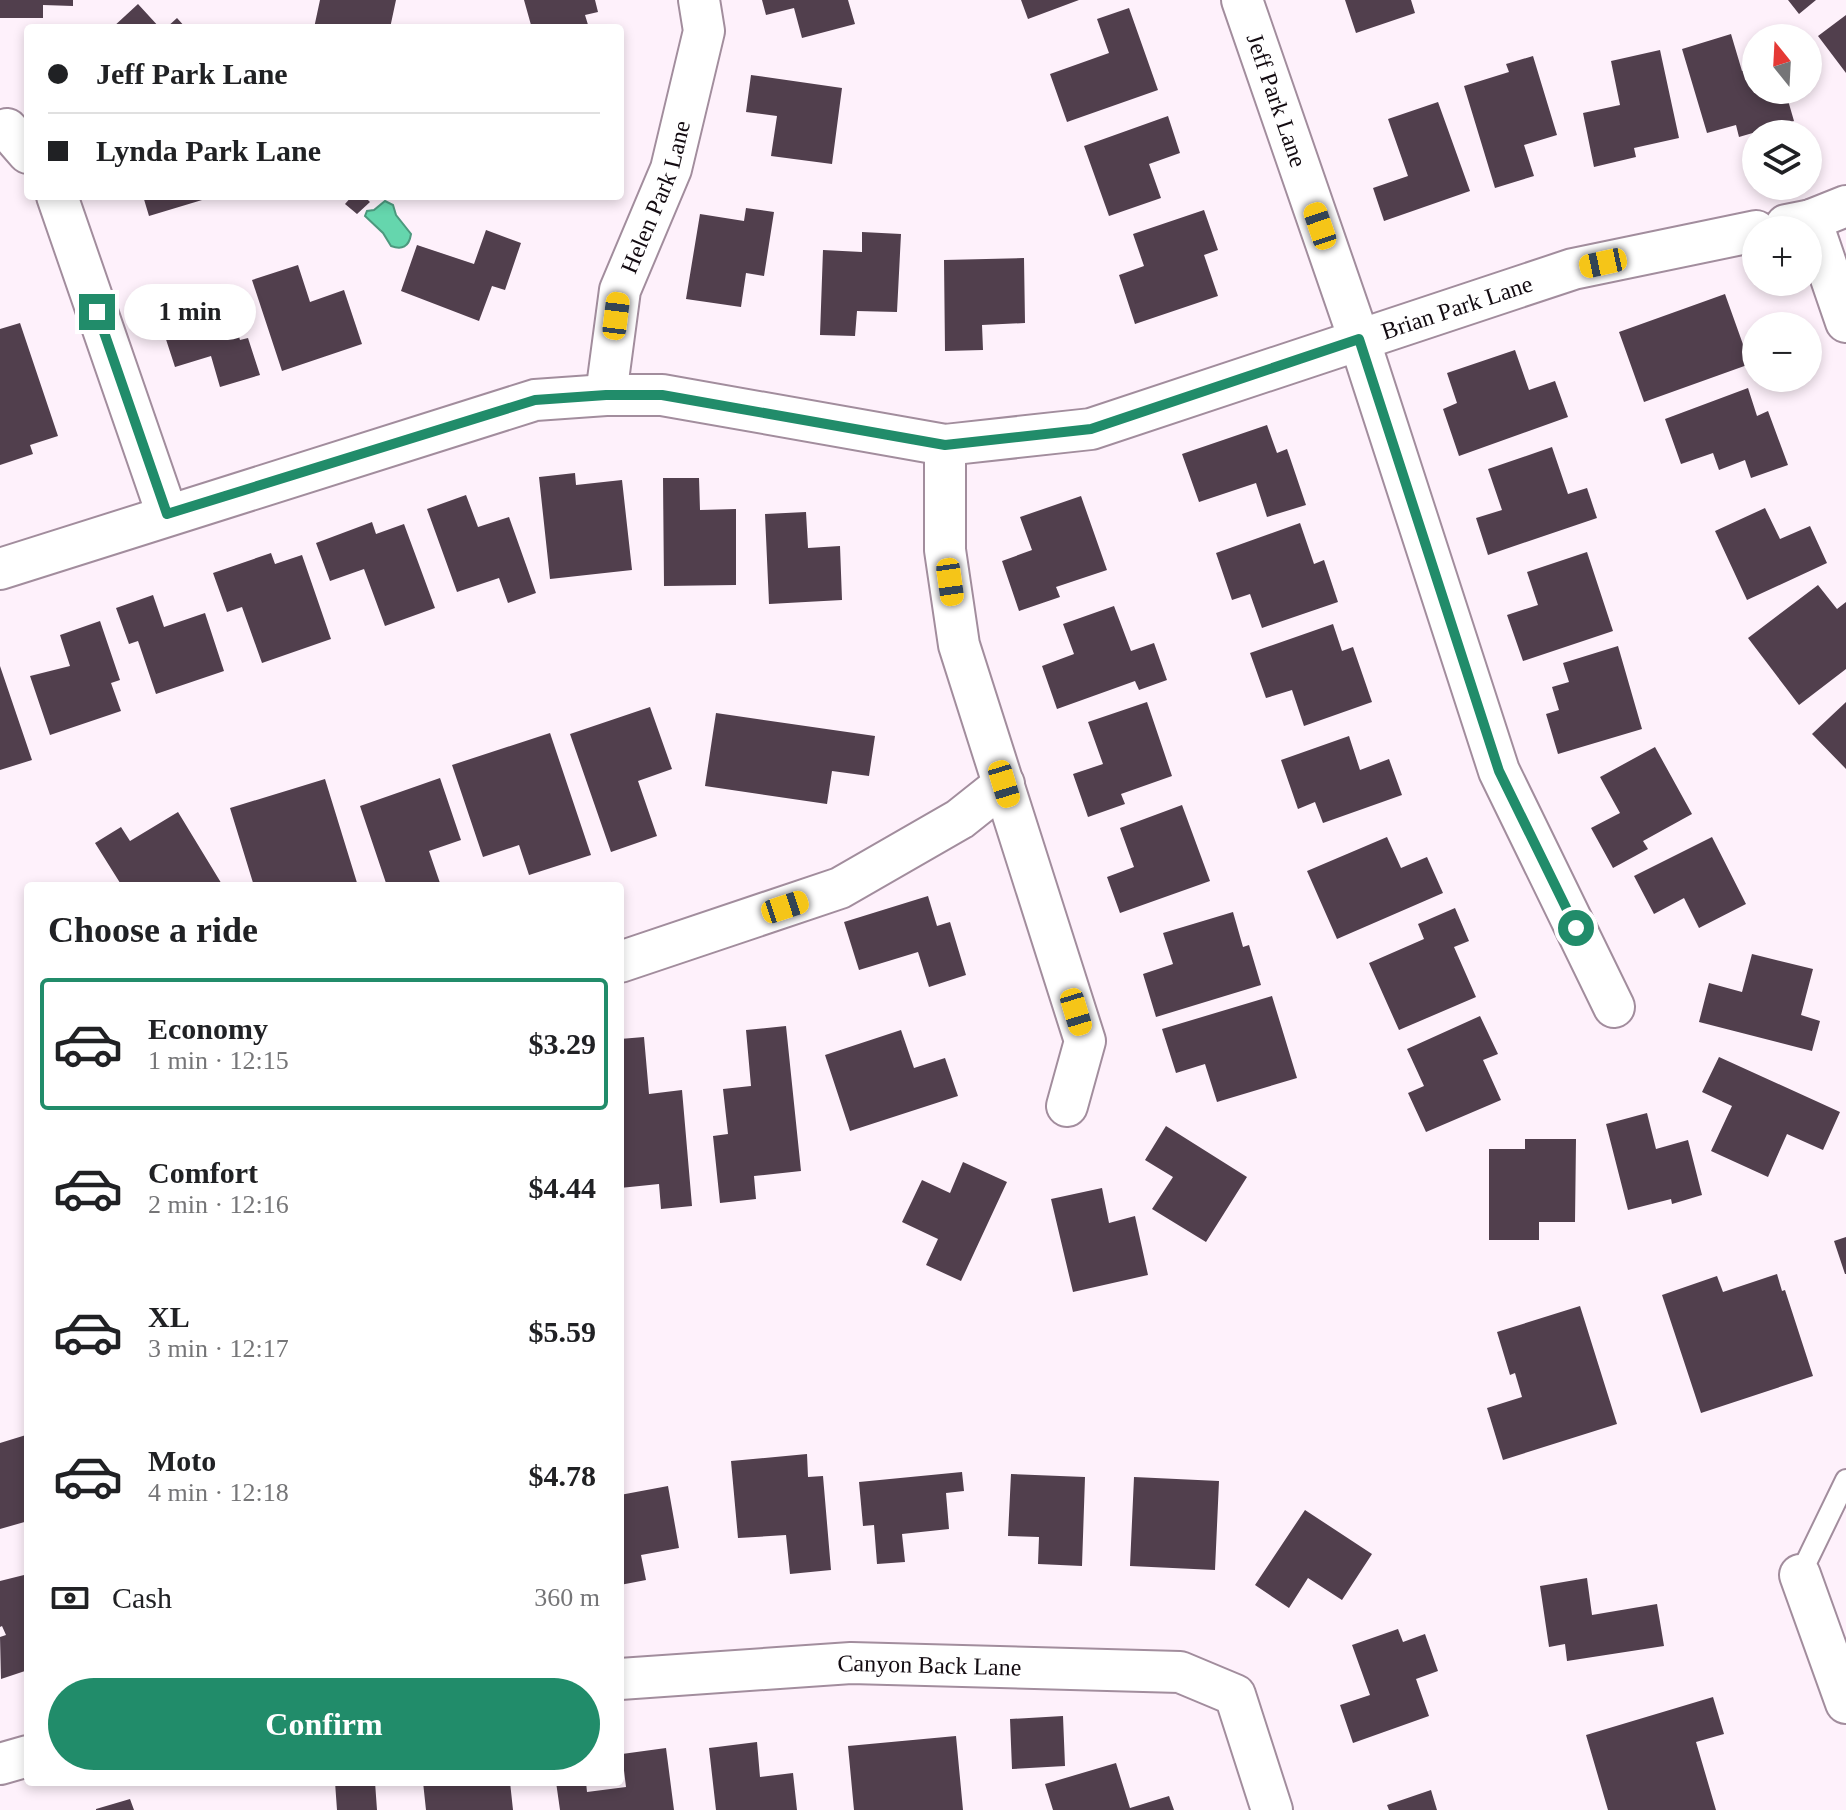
<!DOCTYPE html>
<html lang="en">
<head>
<meta charset="utf-8">
<style>
  :root { --surface:#fff; --page:#f2f2f2; --text:#202124; --muted:#757577; --line:#e0e0e0; --accent:#218c6a }
  body { margin:0; font-family:Georgia,serif; background:var(--page); color:var(--text); height:100vh; display:flex; flex-direction:column; font-size:30px; white-space:nowrap }
  * { box-sizing:border-box; margin:0 }
  p { font-size:26px; color:var(--muted) }
  .icon { flex:none; width:44px; height:44px; fill:none; stroke:currentColor; stroke-width:2; stroke-linecap:round; stroke-linejoin:round }
  .map { position:relative; flex:1; overflow:hidden }
  .side { position:absolute; left:24px; top:882px; width:600px; height:904px; display:flex; flex-direction:column; background:var(--surface); border-radius:8px; box-shadow:0 4px 12px #0003 }
  .side>* { flex:none }
  .banner { position:absolute; left:24px; top:24px; width:600px; height:176px; border-radius:8px; box-shadow:0 4px 12px #0003; display:grid; align-content:center; height:176px; padding:0 24px; background:var(--surface) }
  .needle { width:52px; rotate:342deg }
  .controls { position:absolute; left:1742px; top:24px; display:grid; gap:16px }
  .controls a { display:grid; place-items:center; width:80px; height:80px; border-radius:50%; background:var(--surface); box-shadow:0 4px 12px #0003; font-size:40px }
  .end { position:absolute; width:36px; height:36px; margin:-18px; border:10px solid #218c6a; background:#fff; box-shadow:0 0 0 4px #fff }
  .from { border-radius:50% }
  .bubble { position:absolute; height:56px; border-radius:28px; background:var(--surface); box-shadow:0 4px 12px #0003; font-size:26px; font-weight:800; line-height:56px; text-align:center }
  .car { position:absolute; width:24px; height:48px; margin:-24px -12px; border-radius:10px; box-shadow:0 0 6px 2px #0007; background:linear-gradient(#f5c518 24%,#345 0 40%,#f5c518 0 76%,#345 0 86%,#f5c518 0) }
  .banner b { display:flex; align-items:center; gap:28px; height:76px; font-size:30px }
  .banner b+b { border-top:2px solid var(--line) }
  .banner i { width:20px; height:20px; background:var(--text) }
  ul { padding:0; list-style:none }
  li { display:flex; align-items:center; gap:24px; height:132px; margin:0 16px 12px; padding:0 8px; border:4px solid transparent; border-radius:8px }
  li div { flex:1 }
  li b { display:block; font-size:30px }
  li em { font-style:normal; font-weight:800 }
  li.active { border-color:var(--accent) }
  li>.icon { width:72px; height:72px; stroke-width:1.5 }
  h2 { padding:0 24px; font-size:36px; line-height:96px }
  .pay { display:flex; align-items:center; gap:20px; height:88px; padding:0 24px; font-size:30px }
  .pay p { margin-inline-start:auto }
  .button { display:flex; gap:16px; margin-top:auto; padding:16px 24px }
  .button a { flex:1; height:92px; border-radius:48px; background:var(--accent); color:#fff; font-size:32px; font-weight:800; line-height:92px; text-align:center }
  .map>svg:first-child { display:block }
  .water { fill:#65d6ad; stroke:#4c997e; stroke-width:2 }
  .building { fill:#513f4d }
  .lines { fill:none; stroke-linecap:round; stroke-linejoin:round }
  .service-casing { stroke:#a28d9d; stroke-width:24 }
  .minor-casing { stroke:#a28d9d; stroke-width:44 }
  .service { stroke:#fff; stroke-width:20 }
  .minor { stroke:#fff; stroke-width:40 }
  .route { stroke:#218c6a; stroke-width:10 }
  .labels { text-anchor:middle; dominant-baseline:central; stroke-width:8; stroke-linejoin:round; paint-order:stroke }
  .street-label { font-size:24px; fill:#130b11; stroke:#fef1fb }
</style>
</head>
<body>
<div class="map">
<svg width="1846" height="1810" viewBox="0 0 1846 1810">
  <rect width="100%" height="100%" fill="#fef1fb"/>
  <path class="water" d="M385,201L393,205L396,215L411,234C409,247 402,250 391,246L383,233L365,216L367,211L374,210Z"/>
  <path class="building" d="M0,0H73V6L43,5V18H0Z
    M320,0H396L390,28H314Z
    M524,0H595L598,12L585,15L589,28H525L531,25Z
    M762,0H848L855,24L802,38L794,8L766,15Z
    M1021,0H1079L1028,19Z
    M1345,0H1411L1415,13L1356,33Z
    M1788,0H1816L1799,14Z
    M138,4L160,28H112Z
    M1129,8L1158,90L1067,122L1050,74L1109,53L1097,19Z
    M1846,15V73L1818,36Z
    M177,18L186,28H166Z
    M1731,34L1742,71L1756,67V90H1785L1794,121L1739,137L1736,125L1707,133L1682,49Z
    M1660,50L1679,138L1634,148L1636,157L1594,167L1583,113L1620,105L1611,61Z
    M1533,56L1557,135L1524,145L1534,176L1495,188L1464,86L1509,72L1506,64Z
    M751,75L842,88L832,164L771,156L777,116L746,112Z
    M1438,102L1470,191L1384,221L1373,188L1408,176L1388,119Z
    M1168,116L1180,153L1149,164L1161,198L1109,216L1084,146Z
    M143,196H211L212,197L149,216Z
    M352,196H364L370,202L357,214L345,204Z
    M746,208L774,212L764,276L746,273L741,307L686,299L700,214L744,221Z
    M1204,210L1218,250L1204,255L1218,296L1135,324L1119,275L1144,266L1133,234Z
    M486,230L521,243L505,290L492,286L479,321L401,291L417,245L474,264Z
    M862,232L901,234L897,312L857,311L855,336L820,335L823,250L862,252Z
    M1024,258L1025,323L982,325L983,350L945,351L944,260Z
    M298,265L310,302L344,290L362,344L282,371L252,280Z
    M1725,294L1750,364L1644,402L1619,332Z
    M227,296L240,340L248,338L260,375L220,387L211,356L175,367L159,318Z
    M20,323L58,436L30,445L33,454L0,465V329Z
    M1515,350L1529,390L1555,381L1568,417L1459,456L1443,409L1457,403L1447,373Z
    M1748,388L1757,416L1768,411L1788,465L1751,478L1745,460L1719,470L1713,453L1681,464L1665,419Z
    M1267,425L1277,453L1287,449L1306,505L1267,517L1256,483L1199,502L1182,454Z
    M1552,447L1568,494L1587,488L1597,518L1488,555L1476,518L1502,510L1488,469Z
    M575,473L576,485L622,480L632,570L550,579L539,477Z
    M663,478H699L700,510L736,509V585L664,586Z
    M466,495L478,527L509,517L536,593L508,603L499,578L457,592L427,509Z
    M1081,496L1107,570L1056,587L1060,597L1019,611L1002,561L1032,550L1020,517Z
    M1765,508L1780,539L1810,526L1827,563L1747,600L1715,531Z
    M806,512L808,548L840,546L842,600L769,604L765,514Z
    M372,522L376,534L404,524L435,608L385,626L364,569L330,581L316,543Z
    M1300,523L1314,564L1324,560L1338,602L1262,628L1250,594L1232,600L1216,553Z
    M1587,552L1613,631L1523,661L1507,615L1538,605L1527,572Z
    M271,553L275,564L302,555L331,639L262,663L242,607L227,612L213,573Z
    M1818,585L1837,609L1846,602V669L1799,705L1748,638Z
    M153,595L164,627L205,613L224,671L156,694L138,641L129,644L116,608Z
    M1114,606L1131,651L1154,643L1167,680L1139,690L1135,681L1057,709L1042,666L1074,654L1063,624Z
    M100,621L120,680L111,683L121,711L50,735L30,676L70,666L60,635Z
    M1333,624L1342,651L1353,647L1372,702L1304,726L1292,690L1266,698L1250,653Z
    M1618,646L1642,729L1558,754L1546,714L1559,710L1552,687L1569,682L1563,663Z
    M0,666L32,760L0,770Z
    M1147,702L1172,776L1121,794L1125,804L1088,817L1073,774L1103,764L1088,722Z
    M1846,702V769L1812,734Z
    M650,707L672,769L638,781L657,836L611,852L570,734Z
    M716,713L875,736L869,776L832,771L827,804L705,786Z
    M550,733L591,855L529,875L519,845L483,857L452,765Z
    M1349,736L1360,770L1389,759L1402,795L1323,823L1315,802L1298,809L1281,760Z
    M1655,747L1692,814L1643,841L1648,849L1613,868L1591,828L1620,813L1600,777Z
    M440,778L461,840L429,851L441,886H387L360,806Z
    M325,779L358,886H291L290,882L278,886H254L230,808Z
    M1182,805L1210,881L1120,913L1107,877L1134,867L1120,828Z
    M178,812L223,886H122L95,843L121,827L130,841Z
    M1387,837L1401,868L1427,857L1443,893L1337,939L1307,871Z
    M1712,837L1746,904L1699,928L1684,898L1654,914L1634,876Z
    M928,896L937,926L950,922L966,975L929,987L918,952L859,970L844,922Z
    M1455,908L1469,941L1454,947L1476,997L1399,1030L1369,963L1424,939L1418,924Z
    M1233,912L1243,947L1249,945L1261,985L1156,1017L1143,974L1173,964L1163,933Z
    M1752,954L1813,969L1801,1015L1820,1021L1812,1051L1699,1022L1709,983L1742,992Z
    M1272,996L1297,1078L1217,1102L1205,1064L1176,1073L1162,1029Z
    M1480,1016L1498,1054L1483,1060L1501,1100L1426,1132L1408,1093L1424,1086L1407,1049Z
    M786,1026L801,1171L754,1176L756,1199L720,1203L713,1136L728,1134L723,1089L751,1086L746,1030Z
    M901,1030L914,1068L945,1058L958,1096L850,1131L825,1055Z
    M644,1037L649,1094L682,1090L692,1206L661,1209L659,1184L620,1188V1039Z
    M1719,1057L1840,1112L1823,1150L1787,1134L1768,1177L1711,1151L1732,1106L1702,1092Z
    M1647,1113L1656,1149L1688,1140L1702,1195L1672,1204L1671,1199L1628,1210L1606,1124Z
    M1166,1126L1247,1177L1206,1242L1152,1209L1173,1177L1145,1160Z
    M1525,1139H1576L1575,1222H1539V1240H1489V1149H1525Z
    M963,1162L1007,1182L961,1281L926,1265L938,1239L902,1222L922,1180L950,1193Z
    M1102,1188L1109,1223L1135,1216L1148,1275L1073,1292L1051,1199Z
    M1846,1237V1274H1845L1834,1241Z
    M1777,1274L1782,1291L1785,1290L1813,1376L1701,1413L1662,1295L1717,1276L1723,1292Z
    M1580,1306L1617,1424L1503,1460L1487,1408L1522,1397L1515,1373L1510,1375L1497,1332Z
    M26,1435L28,1469L24,1470L28,1485V1521L0,1529V1443Z
    M807,1454L808,1477L823,1476L831,1570L790,1574L786,1535L738,1538L731,1461Z
    M962,1472L964,1491L946,1493L949,1529L902,1534L905,1562L877,1564L874,1525L863,1526L859,1482Z
    M1011,1474L1085,1477L1082,1566L1038,1564L1039,1537L1008,1536Z
    M1134,1477L1219,1481L1215,1570L1130,1566Z
    M668,1486L679,1548L641,1555L646,1580L620,1585V1495Z
    M1305,1510L1372,1554L1342,1600L1308,1578L1289,1608L1255,1585Z
    M28,1574V1670L1,1679L0,1637L6,1635L2,1626L0,1627V1581Z
    M1587,1578L1592,1615L1657,1604L1664,1646L1567,1661L1565,1644L1549,1647L1540,1586Z
    M1398,1629L1403,1642L1425,1634L1438,1671L1416,1679L1429,1716L1353,1743L1340,1705L1370,1695L1352,1645Z
    M1713,1697L1724,1734L1696,1742L1716,1810H1608L1586,1735Z
    M1063,1716L1065,1766L1012,1769L1010,1719Z
    M956,1736L963,1810H854L848,1746Z
    M757,1742L760,1777L793,1773L797,1810H716L709,1748Z
    M666,1748L674,1810H560L556,1782H586L587,1792L626,1787L622,1754Z
    M1116,1763L1130,1808L1169,1796L1174,1810H1053L1045,1784Z
    M335,1782H375L377,1810H337Z
    M423,1782H510L513,1810H426Z
    M1431,1790L1437,1810H1389L1387,1805Z
    M130,1799L134,1810H96V1809Z"/>
  <g class="lines">
    <defs>
      <path id="service" d="M1800,1575L1846,1480"/>
      <g id="minor">
        <path id="s1" d="M1242,0L1359,339L1499,771L1614,1007"/>
        <path d="M7,129L28,153"/>
        <path d="M57,196L167,514"/>
        <path d="M1811,220L1846,322"/>
        <path d="M1786,225L1811,220L1846,206"/>
        <path id="s2" d="M606,395L620,290L671,169L704,31L699,0"/>
        <path d="M945,445V550L959,645L1085,1041L1067,1106"/>
        <path id="s3" d="M0,569L535,400L606,395H662L945,445L1091,429L1573,269L1756,231"/>
        <path d="M620,962L840,888L960,819L1004,784"/>
        <path d="M1800,1575L1846,1703"/>
        <path id="s4" d="M620,1679L851,1663L1180,1672L1235,1695L1272,1810"/>
        <path d="M0,1764L28,1756"/>
      </g>
    </defs>
    <use href="#service" class="service-casing"/>
    <use href="#minor" class="minor-casing"/>
    <use href="#service" class="service"/>
    <use href="#minor" class="minor"/>
  </g>
  <g class="lines">
    <path class="route" d="M97,312L167,514L535,400L606,395H662L945,445L1091,429L1359,339L1499,771L1576,928"/>
  </g>
  <g class="labels">
    <g class="street-label">
      <text stroke="none"><textPath href="#s1" startOffset="106">Jeff Park Lane</textPath></text>
      <text stroke="none"><textPath href="#s2" startOffset="206">Helen Park Lane</textPath></text>
      <text stroke="none"><textPath href="#s3" startOffset="1508">Brian Park Lane</textPath></text>
      <text stroke="none"><textPath href="#s4" startOffset="310">Canyon Back Lane</textPath></text>
    </g>
  </g>
</svg>
<div class="controls">
<a><svg class="needle" viewBox="-14 -14 28 28"><path d="M0-13l5 13h-10z" fill="#e53935"/><path d="M0 13l5-13h-10z" fill="#757577"/></svg></a>
<a><svg class="icon" aria-label="layers" viewBox="0 0 24 24"><path d="M12 4l9 5-9 5-9-5zM3 14l9 5 9-5"/></svg></a>
<a>+</a>
<a>−</a>
</div>
<i class="end from" style="left:1576px;top:928px"></i>
<i class="end" style="left:97px;top:312px"></i>
<div class="bubble" style="left:124px;top:284px;width:132px">1 min</div>
<i class="car" style="left:1320px;top:226px;rotate:341deg"></i>
<i class="car" style="left:1603px;top:263px;rotate:258deg"></i>
<i class="car" style="left:616px;top:316px;rotate:7deg"></i>
<i class="car" style="left:950px;top:582px;rotate:172deg"></i>
<i class="car" style="left:1004px;top:784px;rotate:163deg"></i>
<i class="car" style="left:785px;top:907px;rotate:72deg"></i>
<i class="car" style="left:1076px;top:1012px;rotate:163deg"></i>
<div class="banner">
<b><i class="from"></i>Jeff Park Lane</b>
<b><i></i>Lynda Park Lane</b>
</div>
<section class="side">
<h2>Choose a ride</h2>
<ul>
<li class="active"><svg class="icon" aria-label="car" viewBox="0 0 24 24"><path d="M5 17H2v-5l4-1 3-4h7l3 4 3 1v5h-3M9 17h6M6 11h13"/><circle cx="7" cy="17" r="2"/><circle cx="17" cy="17" r="2"/></svg><div><b>Economy</b><p>1 min · 12:15</p></div><em>$3.29</em></li>
<li><svg class="icon" aria-label="car" viewBox="0 0 24 24"><path d="M5 17H2v-5l4-1 3-4h7l3 4 3 1v5h-3M9 17h6M6 11h13"/><circle cx="7" cy="17" r="2"/><circle cx="17" cy="17" r="2"/></svg><div><b>Comfort</b><p>2 min · 12:16</p></div><em>$4.44</em></li>
<li><svg class="icon" aria-label="car" viewBox="0 0 24 24"><path d="M5 17H2v-5l4-1 3-4h7l3 4 3 1v5h-3M9 17h6M6 11h13"/><circle cx="7" cy="17" r="2"/><circle cx="17" cy="17" r="2"/></svg><div><b>XL</b><p>3 min · 12:17</p></div><em>$5.59</em></li>
<li><svg class="icon" aria-label="car" viewBox="0 0 24 24"><path d="M5 17H2v-5l4-1 3-4h7l3 4 3 1v5h-3M9 17h6M6 11h13"/><circle cx="7" cy="17" r="2"/><circle cx="17" cy="17" r="2"/></svg><div><b>Moto</b><p>4 min · 12:18</p></div><em>$4.78</em></li>
</ul>
<div class="pay"><svg class="icon" aria-label="cash" viewBox="0 0 24 24"><path d="M3 7h18v10H3z"/><circle cx="12" cy="12" r="2"/></svg>Cash<p>360 m</p></div>
<div class="button"><a>Confirm</a></div>
</section>
</div>
</body>
</html>
